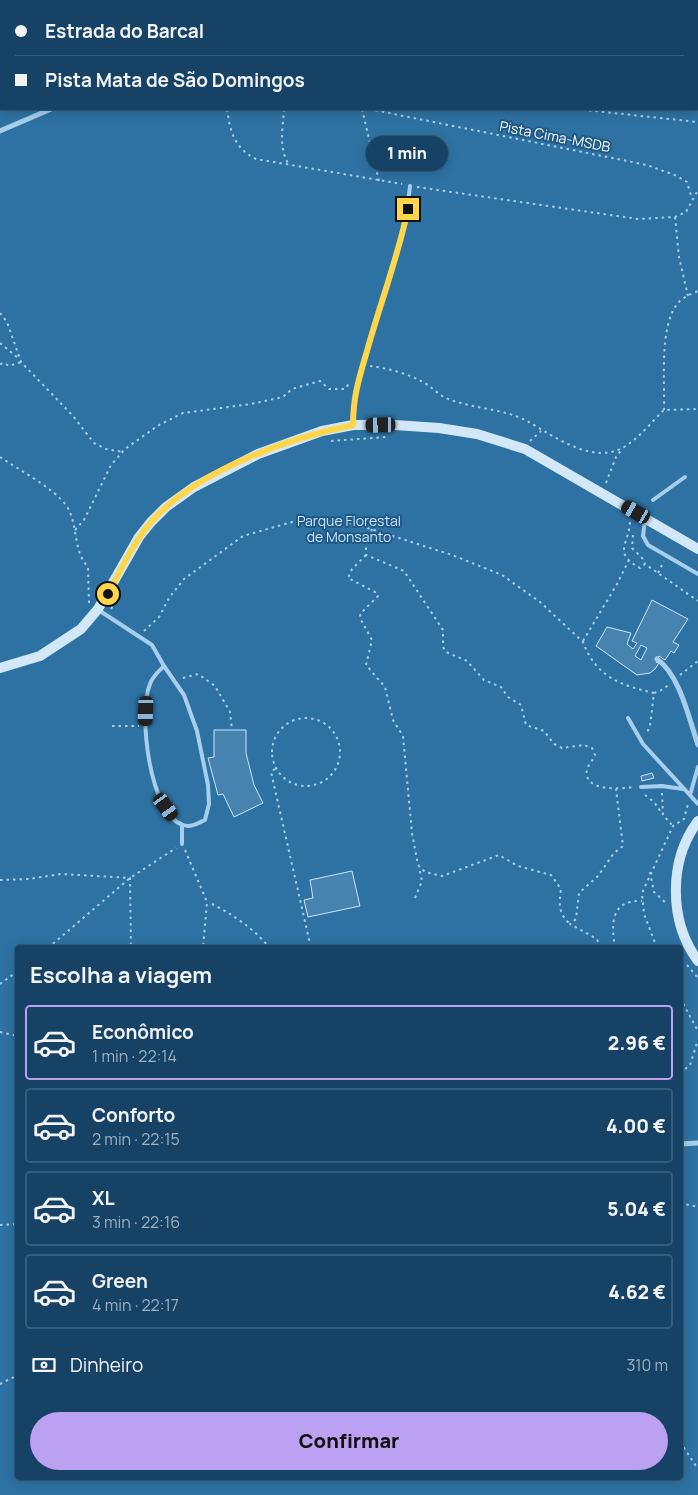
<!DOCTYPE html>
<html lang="pt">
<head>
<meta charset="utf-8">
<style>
  :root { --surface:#164365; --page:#1f4a6b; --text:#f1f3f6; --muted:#9eb0bf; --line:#355c79; --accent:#bca0f2 }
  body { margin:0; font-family:Manrope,sans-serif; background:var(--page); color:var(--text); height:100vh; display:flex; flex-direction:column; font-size:19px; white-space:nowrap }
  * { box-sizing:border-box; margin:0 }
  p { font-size:16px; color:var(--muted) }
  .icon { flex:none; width:28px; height:28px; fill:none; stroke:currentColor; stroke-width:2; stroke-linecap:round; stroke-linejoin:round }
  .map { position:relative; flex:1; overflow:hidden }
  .side { position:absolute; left:15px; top:945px; width:668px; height:535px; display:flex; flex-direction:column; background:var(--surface); border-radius:5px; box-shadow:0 2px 12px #0003,0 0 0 1px var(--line) }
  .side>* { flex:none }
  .guide { position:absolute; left:0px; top:0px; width:699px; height:110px; box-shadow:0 2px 12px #0003,0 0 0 1px var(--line); display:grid; align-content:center; height:110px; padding:0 15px; background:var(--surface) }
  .end { position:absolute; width:22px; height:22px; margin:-11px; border:6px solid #ffd54a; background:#111; box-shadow:0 0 0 2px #111 }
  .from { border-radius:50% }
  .bubble { position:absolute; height:35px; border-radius:18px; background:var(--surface); box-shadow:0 2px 12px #0003,0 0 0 1px var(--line); font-size:16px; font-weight:800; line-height:35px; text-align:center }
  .car { position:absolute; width:15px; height:30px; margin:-15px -8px; border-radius:6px; box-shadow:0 0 4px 1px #0007; background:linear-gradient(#222 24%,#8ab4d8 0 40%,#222 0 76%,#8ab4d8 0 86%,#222 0) }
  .guide b { display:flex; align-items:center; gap:18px; height:48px; font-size:19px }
  .guide b+b { border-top:1px solid var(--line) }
  .guide i { width:12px; height:12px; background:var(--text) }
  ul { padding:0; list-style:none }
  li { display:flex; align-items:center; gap:15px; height:75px; margin:0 10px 8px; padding:0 5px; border:2px solid var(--line); border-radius:5px }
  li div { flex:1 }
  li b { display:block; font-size:19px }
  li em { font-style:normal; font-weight:800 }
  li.on { border-color:var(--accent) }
  li>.icon { width:45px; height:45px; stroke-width:1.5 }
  h2 { padding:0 15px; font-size:22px; line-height:60px }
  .pay { display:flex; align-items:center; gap:12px; height:55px; padding:0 15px; font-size:19px }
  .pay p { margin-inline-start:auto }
  .action { display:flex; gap:10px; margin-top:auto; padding:10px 15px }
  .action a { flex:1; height:58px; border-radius:30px; background:var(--accent); color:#111; font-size:20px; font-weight:800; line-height:58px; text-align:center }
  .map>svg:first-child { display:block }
  .green { fill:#2e72a3; fill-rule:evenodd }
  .building { fill:#4683af; stroke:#cbe5f8; fill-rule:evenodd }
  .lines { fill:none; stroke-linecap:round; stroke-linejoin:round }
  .path { stroke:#a7ceeb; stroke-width:2; stroke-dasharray:2.5 4; stroke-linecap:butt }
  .lane { stroke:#a7ceeb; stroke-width:4 }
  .street { stroke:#a7ceeb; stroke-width:5 }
  .secondary { stroke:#d2e8f8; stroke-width:10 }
  .route { stroke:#ffd54a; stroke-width:6 }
  .labels { text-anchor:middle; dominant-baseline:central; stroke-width:4; stroke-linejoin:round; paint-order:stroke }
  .street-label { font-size:14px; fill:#fff; stroke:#1e5987 }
  .park-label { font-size:14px; fill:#cbe5f8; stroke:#1e5987 }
</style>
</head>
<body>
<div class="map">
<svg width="698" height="1495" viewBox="0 0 698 1495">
  <rect width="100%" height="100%" fill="#1e5987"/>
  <path class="green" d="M0,0H698V1495H0ZM1,1H698V109H1ZM18,948H680V1478H18Z"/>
  <path class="building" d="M652,600L688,619L673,642L679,645L674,653L671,651L665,660L659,656L656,662L659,663L655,669L650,673L637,675L596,646L607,627L631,633L627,644L633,649L637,643L632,641ZM641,645L647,648L641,660L635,656Z
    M214,730H246V753L254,785L263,803L234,817L223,794L218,795L208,758L214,757Z
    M652,773L654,778L642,781L641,776Z
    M352,871L360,906L308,917L304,900L313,898L310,880Z"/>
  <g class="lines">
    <path class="path" d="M280,0V1
      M377,0V1
      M476,0L479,1
      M588,0L600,1
      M90,1L93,0
      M397,1L399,0
      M508,1L509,0
      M0,45H1
      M227,109C230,131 234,148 256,159L402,184
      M284,109C283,128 278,147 289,165
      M362,109L379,181
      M369,109L647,165L677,176L687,182L692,199
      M576,109L698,122
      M417,187L638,219L675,217L686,212L698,190
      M675,217L679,257L688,296
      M0,313L7,322L21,362L73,416L94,443L106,449L123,452
      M0,343L18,358
      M0,364L4,363L9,366L21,362
      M370,366C386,368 406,373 421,381C430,385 437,394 446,398C472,409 502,408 527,421C550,434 583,458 611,452C632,448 649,424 664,410L698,409
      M664,410C665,382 659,325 678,303C683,297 691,294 698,291
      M331,441L386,437
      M530,441L541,431
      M0,457C19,470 52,487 66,505C79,524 72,550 88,567L89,603
      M606,483L616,457L622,449
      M630,522C629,544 612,553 640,568L645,564L698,601
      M372,529L366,546V555L404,571L443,630V647L446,652L467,661L484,680L501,687L508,697L521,705L526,725L544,731L554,744L562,748L584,745L592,748L595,755C593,760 589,764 587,769C582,792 621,789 633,787
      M75,530L84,520L111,465L125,449L159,425L183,413L251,404L283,397L292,389L320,381L329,389H345L350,382
      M633,535L632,548L643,559L645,564
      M366,555L352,569L348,578L377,593L378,596L360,614L361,620L372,640L366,665L385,687L393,720L403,736L412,833L418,865L425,872L442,876L499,855L518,866L551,875L561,889C559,904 558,913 570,924
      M658,573L664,561
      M111,609L118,598
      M144,631L159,617L169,598L184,579L243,536L299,520H323L348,523L371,529L452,555L502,575L540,602L583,642C596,677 620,685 654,693L650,726L646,735
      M583,641L617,584L629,560
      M680,675L698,661
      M183,678L198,674L215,686L230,712L232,730
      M654,693L664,689L669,684
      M272 752a34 34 0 1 1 68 0a34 34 0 1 1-68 0Z
      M112,726H139
      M275,769L271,772L311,948
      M662,793L663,815L672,825
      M645,795L654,802L663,815
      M185,850L207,902L203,948
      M650,872L654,892L667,904
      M0,880L29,879L61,874L130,878L131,948
      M415,898L422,881L419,867
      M212,904C229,912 259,932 269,948
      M48,948L130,878L176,848
      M600,948L597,939L570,924L576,919L579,893L598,876L614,853L623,846L616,789
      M615,948C611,922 611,900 642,901
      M657,948L644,914L642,893L673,826L684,819L688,804
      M687,965L698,978
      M0,984L18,971
      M680,998L698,1031
      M0,1032L18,1036
      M680,1073L690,1065L698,1040
      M680,1203L698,1207
      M0,1225L18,1224
      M0,1384L18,1375
      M680,1442L698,1469"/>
    <path class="lane" d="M353,425C353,396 359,378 367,351C382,296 405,242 410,186
      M653,500L685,477
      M645,520L643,536L648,545L698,574
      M100,611L152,645L164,666C159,671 152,677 150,684C138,712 149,814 183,825C191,828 198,823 205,820L209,804L208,785L197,731L184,695L164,666
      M628,718L643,744L698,804
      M641,787L662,786L683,789
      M690,795L698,767
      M182,825V844"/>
    <path class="street" d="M353,1L356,0
      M0,131L51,109
      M657,659C680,675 689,719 698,745
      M680,1144L698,1143"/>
    <path class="secondary" d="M0,668L40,656L81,629L98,609L139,537L151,522L166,507L194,487L258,454L322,431L353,425H395L439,428L477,434L525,449L698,549
      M698,821C668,861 669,922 698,961"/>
  </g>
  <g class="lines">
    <path class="route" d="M108,594C121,570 133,543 151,522C196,471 288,438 353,425C353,397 359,378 367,351C380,304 398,257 408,209"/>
  </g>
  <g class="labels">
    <g class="street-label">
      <text transform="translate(555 136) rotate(11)">Pista Cima-MSDB</text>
    </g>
    <g class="park-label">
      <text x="349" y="520">Parque Florestal<tspan x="349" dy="16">de Monsanto</tspan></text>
    </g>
  </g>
</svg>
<i class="end from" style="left:108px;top:594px"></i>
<i class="end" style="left:408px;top:209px"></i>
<div class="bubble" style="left:366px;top:136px;width:82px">1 min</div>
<i class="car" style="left:381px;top:425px;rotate:269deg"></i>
<i class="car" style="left:636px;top:512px;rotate:300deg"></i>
<i class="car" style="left:146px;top:711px;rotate:182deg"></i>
<i class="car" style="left:166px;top:807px;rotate:144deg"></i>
<div class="guide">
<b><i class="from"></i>Estrada do Barcal</b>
<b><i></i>Pista Mata de São Domingos</b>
</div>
<section class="side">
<h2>Escolha a viagem</h2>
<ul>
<li class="on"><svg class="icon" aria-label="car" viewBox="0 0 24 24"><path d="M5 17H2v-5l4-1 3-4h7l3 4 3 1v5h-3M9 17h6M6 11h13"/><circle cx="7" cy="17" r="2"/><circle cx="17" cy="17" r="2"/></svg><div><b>Econômico</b><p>1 min · 22:14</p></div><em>2.96 €</em></li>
<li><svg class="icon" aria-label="car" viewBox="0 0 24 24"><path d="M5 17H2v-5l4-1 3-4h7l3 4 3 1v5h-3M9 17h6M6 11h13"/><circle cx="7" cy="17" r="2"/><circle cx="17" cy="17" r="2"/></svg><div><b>Conforto</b><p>2 min · 22:15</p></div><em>4.00 €</em></li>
<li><svg class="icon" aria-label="car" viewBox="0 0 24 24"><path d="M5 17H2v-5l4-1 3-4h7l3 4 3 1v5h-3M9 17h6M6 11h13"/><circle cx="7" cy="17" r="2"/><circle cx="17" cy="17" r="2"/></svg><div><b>XL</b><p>3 min · 22:16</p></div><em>5.04 €</em></li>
<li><svg class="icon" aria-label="car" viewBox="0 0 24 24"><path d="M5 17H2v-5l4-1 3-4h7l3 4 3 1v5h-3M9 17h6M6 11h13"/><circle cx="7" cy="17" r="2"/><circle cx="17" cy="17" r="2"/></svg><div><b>Green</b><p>4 min · 22:17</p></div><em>4.62 €</em></li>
</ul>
<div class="pay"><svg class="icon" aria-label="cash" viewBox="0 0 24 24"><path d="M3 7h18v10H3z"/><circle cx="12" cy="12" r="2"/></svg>Dinheiro<p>310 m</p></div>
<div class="action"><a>Confirmar</a></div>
</section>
</div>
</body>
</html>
